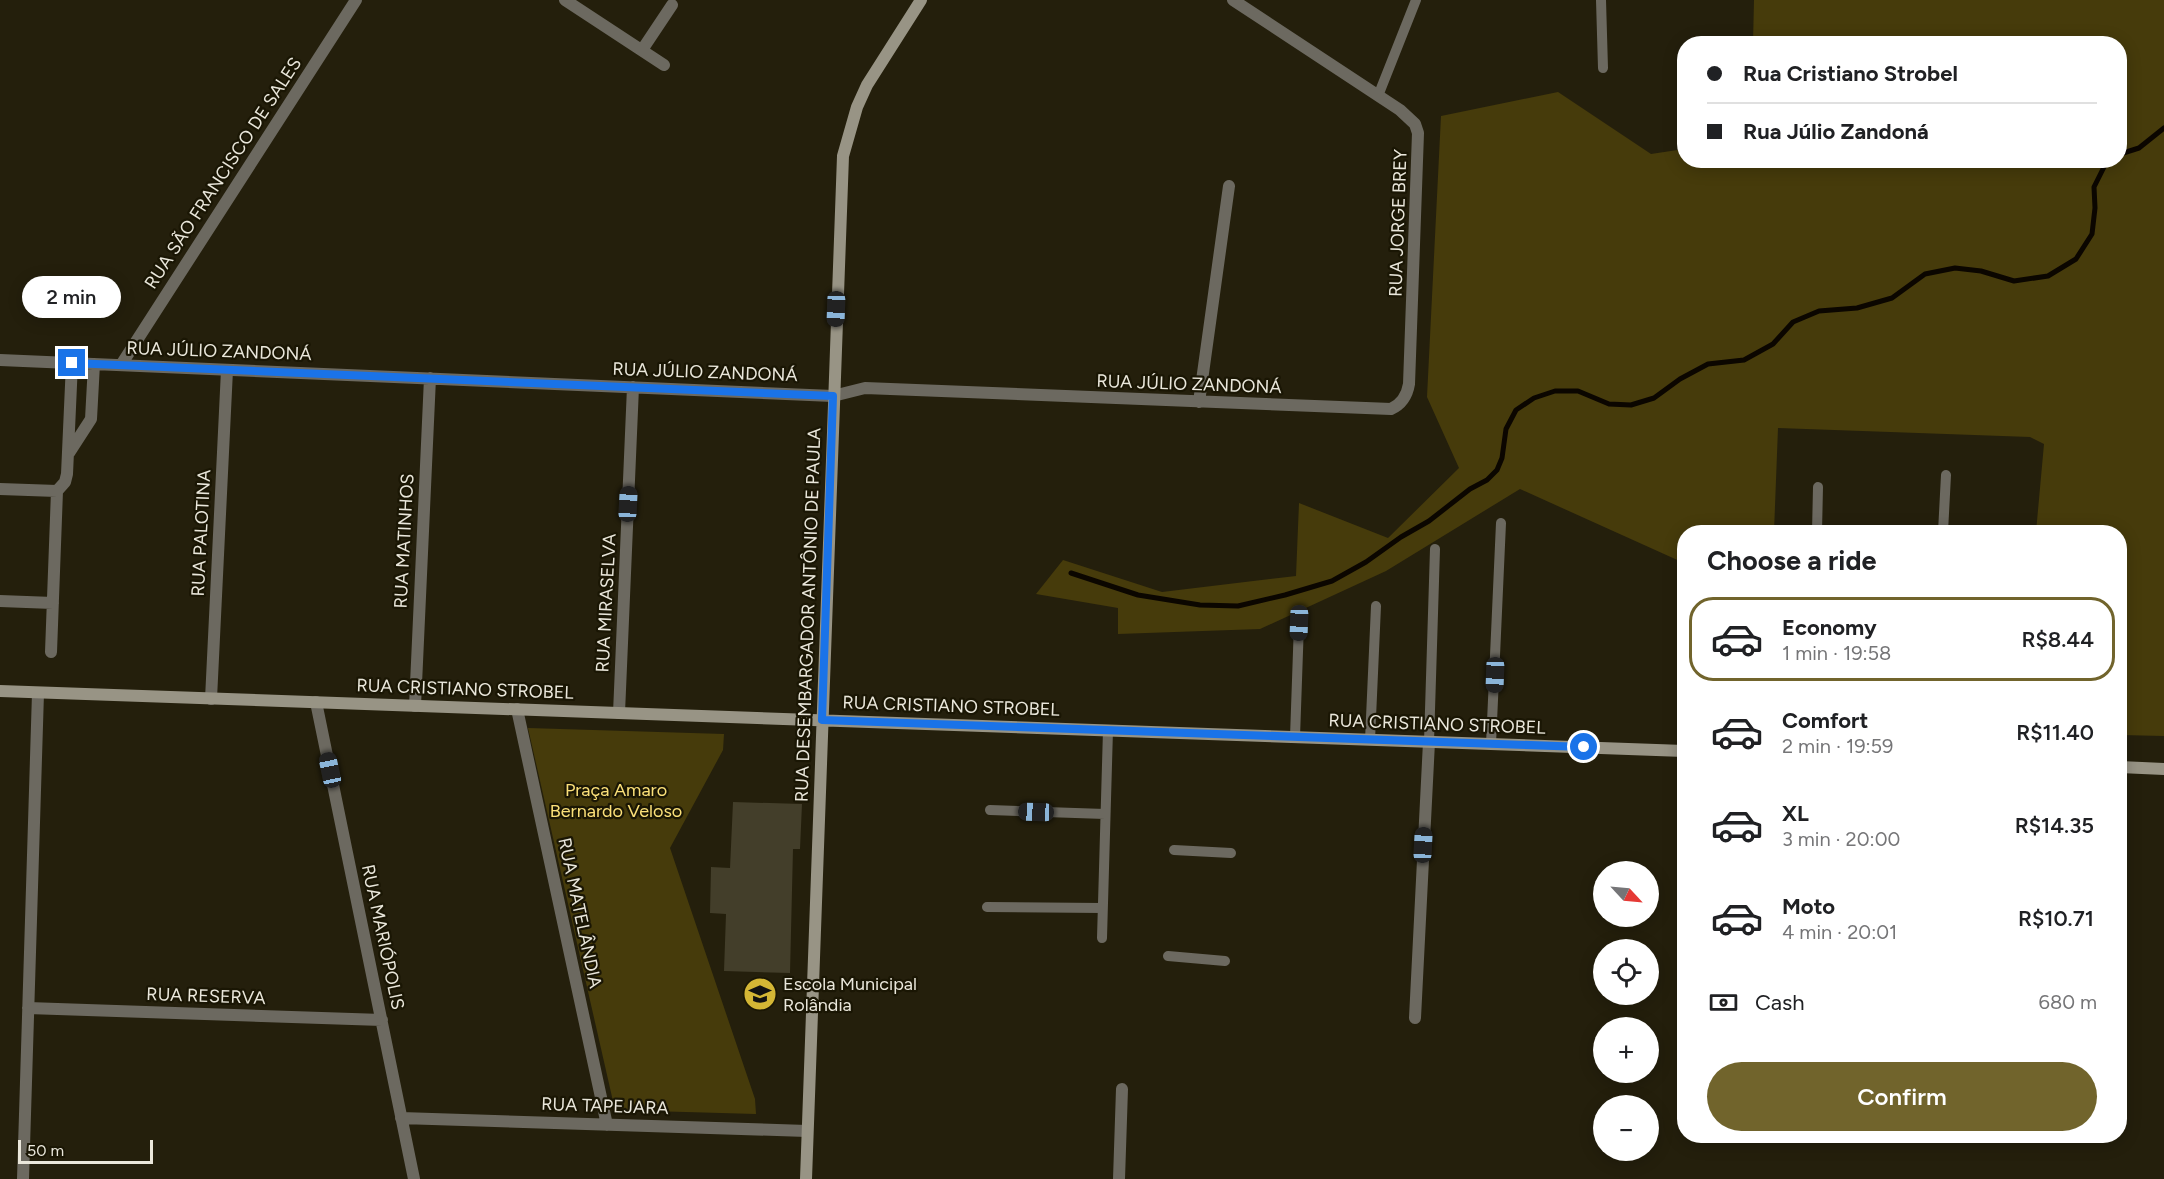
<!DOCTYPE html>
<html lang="en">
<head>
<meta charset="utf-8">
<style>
  :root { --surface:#fff; --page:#f2f2f2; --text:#202124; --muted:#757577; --line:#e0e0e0; --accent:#71642c }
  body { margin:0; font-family:Figtree,sans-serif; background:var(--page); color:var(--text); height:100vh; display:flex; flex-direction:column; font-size:22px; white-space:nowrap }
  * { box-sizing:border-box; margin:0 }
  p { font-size:20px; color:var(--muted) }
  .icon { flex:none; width:33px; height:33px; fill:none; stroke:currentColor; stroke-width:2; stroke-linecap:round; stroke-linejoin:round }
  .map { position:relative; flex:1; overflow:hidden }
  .details { position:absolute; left:1677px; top:525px; width:450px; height:618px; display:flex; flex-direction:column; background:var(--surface); border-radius:24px; box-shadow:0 3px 15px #0003 }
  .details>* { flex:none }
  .banner { position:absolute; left:1677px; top:36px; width:450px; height:132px; border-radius:24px; box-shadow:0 3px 15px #0003; display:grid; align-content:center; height:132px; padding:0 30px; background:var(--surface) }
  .needle { width:39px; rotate:116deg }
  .controls { position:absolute; left:1593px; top:861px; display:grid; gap:12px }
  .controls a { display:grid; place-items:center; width:66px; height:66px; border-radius:50%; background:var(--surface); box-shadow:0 3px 15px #0003; font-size:30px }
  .scale { position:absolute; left:18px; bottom:15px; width:135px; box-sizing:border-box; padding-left:6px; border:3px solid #eae7db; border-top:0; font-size:16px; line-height:21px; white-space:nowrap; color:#eae7db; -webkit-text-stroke:4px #1a1604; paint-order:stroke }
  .end { position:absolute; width:27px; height:27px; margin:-14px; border:8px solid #1a73e8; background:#fff; box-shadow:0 0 0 3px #fff }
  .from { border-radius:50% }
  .bubble { position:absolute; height:42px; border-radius:21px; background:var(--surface); box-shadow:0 3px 15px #0003; font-size:20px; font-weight:600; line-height:42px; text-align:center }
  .car { position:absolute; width:18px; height:36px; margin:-18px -9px; border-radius:8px; box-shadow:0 0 4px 2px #0007; background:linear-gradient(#222 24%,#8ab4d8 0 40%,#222 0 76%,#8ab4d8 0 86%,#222 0) }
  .banner b { display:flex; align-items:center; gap:21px; height:57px; font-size:22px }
  .banner b+b { border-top:2px solid var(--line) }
  .banner i { width:15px; height:15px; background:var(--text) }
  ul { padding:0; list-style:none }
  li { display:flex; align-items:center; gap:18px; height:84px; margin:0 12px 9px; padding:0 18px; border:3px solid transparent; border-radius:24px }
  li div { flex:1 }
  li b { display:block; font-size:22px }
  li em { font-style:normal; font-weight:600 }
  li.active { border-color:var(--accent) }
  li>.icon { width:54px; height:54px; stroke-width:1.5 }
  h2 { padding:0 30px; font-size:27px; line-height:72px }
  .pay { display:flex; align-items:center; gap:15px; height:66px; padding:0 30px; font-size:22px }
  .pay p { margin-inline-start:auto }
  .primary-button { display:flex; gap:12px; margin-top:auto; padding:12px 30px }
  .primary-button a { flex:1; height:69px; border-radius:36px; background:var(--accent); color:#fff; font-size:24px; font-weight:600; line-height:69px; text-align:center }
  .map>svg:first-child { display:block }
  .green { fill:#463b0b }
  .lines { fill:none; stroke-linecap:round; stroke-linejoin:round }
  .stream { stroke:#0b0600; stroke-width:5 }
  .building { fill:#433e2a }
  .service { stroke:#6c6960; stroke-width:10 }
  .minor { stroke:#6c6960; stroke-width:12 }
  .secondary { stroke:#989485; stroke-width:12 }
  .route { stroke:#1a73e8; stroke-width:8 }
  .labels { text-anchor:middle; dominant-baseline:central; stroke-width:4.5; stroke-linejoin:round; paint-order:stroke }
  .street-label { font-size:18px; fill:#eae7db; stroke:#1a1604 }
  .park-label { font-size:18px; fill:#fbe079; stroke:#1a1604 }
  .poi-label { font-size:18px; fill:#eae7db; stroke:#1a1604; text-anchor:start }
</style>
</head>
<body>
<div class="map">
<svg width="2164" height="1179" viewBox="0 0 2164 1179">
  <rect width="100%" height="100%" fill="#241f0c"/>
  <path class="green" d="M1754,0H2164V736L2120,735V532H2036L2044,444L2030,437L1778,428L1774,532H1684V563L1520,489L1386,571L1260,629L1118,634V608L1036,594L1063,560L1162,592L1296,576L1299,503L1388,538L1459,468L1427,397L1441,116L1558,92L1651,154L1684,149V160H2120V44L1753,43Z
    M528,728L724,734L723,750L670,848L755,1099L756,1114L615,1110Z"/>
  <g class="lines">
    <path class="stream" d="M2120,154L2139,148L2164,128
      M1071,573L1138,595L1200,605L1238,606L1285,595L1332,581L1366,562L1401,537L1429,521L1470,489L1487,480L1497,470L1502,458L1506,429L1516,410L1534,398L1555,391H1578L1609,404L1631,405L1654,398L1680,379L1708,364L1744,360L1773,344L1793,322L1819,311L1857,308L1892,298L1925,274L1955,268L1981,271L2014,281L2048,276L2076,259L2092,234L2095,208L2094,187L2105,165L2110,160"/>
  </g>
  <path class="building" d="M733,802L802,804L800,849H793L790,973L724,971L726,914L710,913L711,867L730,868Z"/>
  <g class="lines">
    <path class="service" d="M1601,0L1603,68
      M1378,96L1416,0
      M1817,532L1818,487
      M1943,532L1946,475
      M1295,737L1299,623
      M1370,740L1376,606
      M1429,742L1435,549
      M1491,744L1501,523
      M990,810L1105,814
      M1174,850L1231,853
      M987,907L1102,908
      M1102,938L1108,730
      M1168,956L1225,961"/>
    <path class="minor" d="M565,0L664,65
      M642,50L672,5
      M0,360L833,396L865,388L1391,409C1402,404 1407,396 1409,384L1418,133L1415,124L1400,110L1233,0
      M121,365L356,0
      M1199,402L1229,186
      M69,453L91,419L94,364
      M0,489L57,491
      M0,601L53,603
      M51,652L57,491L65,482L67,474L72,363
      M211,699L227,370
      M316,702L414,1179
      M415,706L430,378
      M517,709L607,1125
      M619,713L633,387
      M28,1008L382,1020
      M1415,1018L1429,742
      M401,1118L807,1131
      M23,1179L38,693
      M1119,1179L1122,1089"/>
    <path class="secondary" d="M0,691L1684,751
      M2120,767L2164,769
      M806,1179L843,156L857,107L867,85L921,0"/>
  </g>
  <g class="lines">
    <path class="route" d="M72,363L833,396L822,720L1584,747"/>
  </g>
  <defs>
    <symbol id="school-disc" viewBox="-11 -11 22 22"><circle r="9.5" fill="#d4b635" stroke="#1a1604"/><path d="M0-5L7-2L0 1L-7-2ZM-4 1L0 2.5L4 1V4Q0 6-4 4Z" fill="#111"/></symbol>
  </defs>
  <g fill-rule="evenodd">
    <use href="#school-disc" x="741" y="975" width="38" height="38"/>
  </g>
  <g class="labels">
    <g class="street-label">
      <text transform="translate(223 173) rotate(-57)">RUA SÃO FRANCISCO DE SALES</text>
      <text transform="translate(1398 223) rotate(-88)">RUA JORGE BREY</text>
      <text transform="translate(219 351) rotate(2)">RUA JÚLIO ZANDONÁ</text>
      <text transform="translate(705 372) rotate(2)">RUA JÚLIO ZANDONÁ</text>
      <text transform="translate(1189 384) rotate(2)">RUA JÚLIO ZANDONÁ</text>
      <text transform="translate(201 533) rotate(-87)">RUA PALOTINA</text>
      <text transform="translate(404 541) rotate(-87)">RUA MATINHOS</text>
      <text transform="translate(606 603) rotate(-87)">RUA MIRASELVA</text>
      <text transform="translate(808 615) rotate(-88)">RUA DESEMBARGADOR ANTÔNIO DE PAULA</text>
      <text transform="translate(465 689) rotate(2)">RUA CRISTIANO STROBEL</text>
      <text transform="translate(951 706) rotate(2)">RUA CRISTIANO STROBEL</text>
      <text transform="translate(1437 724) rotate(2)">RUA CRISTIANO STROBEL</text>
      <text transform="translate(580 913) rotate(78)">RUA MATELÂNDIA</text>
      <text transform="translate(383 937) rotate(78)">RUA MARIÓPOLIS</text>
      <text transform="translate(206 996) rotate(2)">RUA RESERVA</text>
      <text transform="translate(605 1106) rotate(2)">RUA TAPEJARA</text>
    </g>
    <g class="park-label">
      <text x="616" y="790">Praça Amaro<tspan x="616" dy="21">Bernardo Veloso</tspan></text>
    </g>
    <g class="poi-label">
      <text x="783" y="984">Escola Municipal<tspan x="783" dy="21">Rolândia</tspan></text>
    </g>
  </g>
</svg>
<div class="controls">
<a><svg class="needle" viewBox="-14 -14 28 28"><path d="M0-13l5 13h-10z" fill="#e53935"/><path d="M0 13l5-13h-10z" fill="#757577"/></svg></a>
<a><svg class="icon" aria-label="locate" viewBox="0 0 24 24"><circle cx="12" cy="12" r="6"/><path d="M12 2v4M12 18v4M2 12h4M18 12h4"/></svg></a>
<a>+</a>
<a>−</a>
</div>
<div class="scale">50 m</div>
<i class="end from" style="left:1584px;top:747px"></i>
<i class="end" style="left:72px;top:363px"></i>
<div class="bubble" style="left:22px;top:276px;width:99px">2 min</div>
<i class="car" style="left:836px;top:309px;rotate:182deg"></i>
<i class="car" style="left:628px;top:504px;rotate:3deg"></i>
<i class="car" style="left:1299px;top:623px;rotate:182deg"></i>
<i class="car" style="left:1495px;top:675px;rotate:182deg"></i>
<i class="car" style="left:330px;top:770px;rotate:348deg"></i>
<i class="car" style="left:1036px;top:812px;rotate:272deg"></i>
<i class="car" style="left:1423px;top:845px;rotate:3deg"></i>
<div class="banner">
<b><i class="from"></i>Rua Cristiano Strobel</b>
<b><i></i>Rua Júlio Zandoná</b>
</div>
<section class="details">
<h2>Choose a ride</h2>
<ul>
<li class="active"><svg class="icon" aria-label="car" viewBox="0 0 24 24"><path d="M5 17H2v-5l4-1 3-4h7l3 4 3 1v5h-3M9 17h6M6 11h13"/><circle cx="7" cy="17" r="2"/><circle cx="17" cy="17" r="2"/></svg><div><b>Economy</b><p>1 min · 19:58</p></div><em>R$8.44</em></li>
<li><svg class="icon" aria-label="car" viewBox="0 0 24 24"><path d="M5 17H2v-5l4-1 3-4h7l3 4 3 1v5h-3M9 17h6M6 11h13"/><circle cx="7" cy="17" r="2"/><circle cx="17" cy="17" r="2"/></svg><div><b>Comfort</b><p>2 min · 19:59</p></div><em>R$11.40</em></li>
<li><svg class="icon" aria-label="car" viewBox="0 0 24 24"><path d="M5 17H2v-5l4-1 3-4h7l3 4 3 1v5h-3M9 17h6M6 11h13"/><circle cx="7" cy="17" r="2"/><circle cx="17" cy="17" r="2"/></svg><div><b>XL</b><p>3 min · 20:00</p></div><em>R$14.35</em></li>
<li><svg class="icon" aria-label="car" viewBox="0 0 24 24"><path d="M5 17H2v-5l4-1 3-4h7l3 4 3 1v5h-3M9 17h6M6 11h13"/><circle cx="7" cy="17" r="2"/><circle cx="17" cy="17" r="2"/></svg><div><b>Moto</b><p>4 min · 20:01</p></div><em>R$10.71</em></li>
</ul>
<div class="pay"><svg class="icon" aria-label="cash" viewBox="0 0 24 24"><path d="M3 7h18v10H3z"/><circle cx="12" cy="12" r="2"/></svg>Cash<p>680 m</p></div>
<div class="primary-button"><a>Confirm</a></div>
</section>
</div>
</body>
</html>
